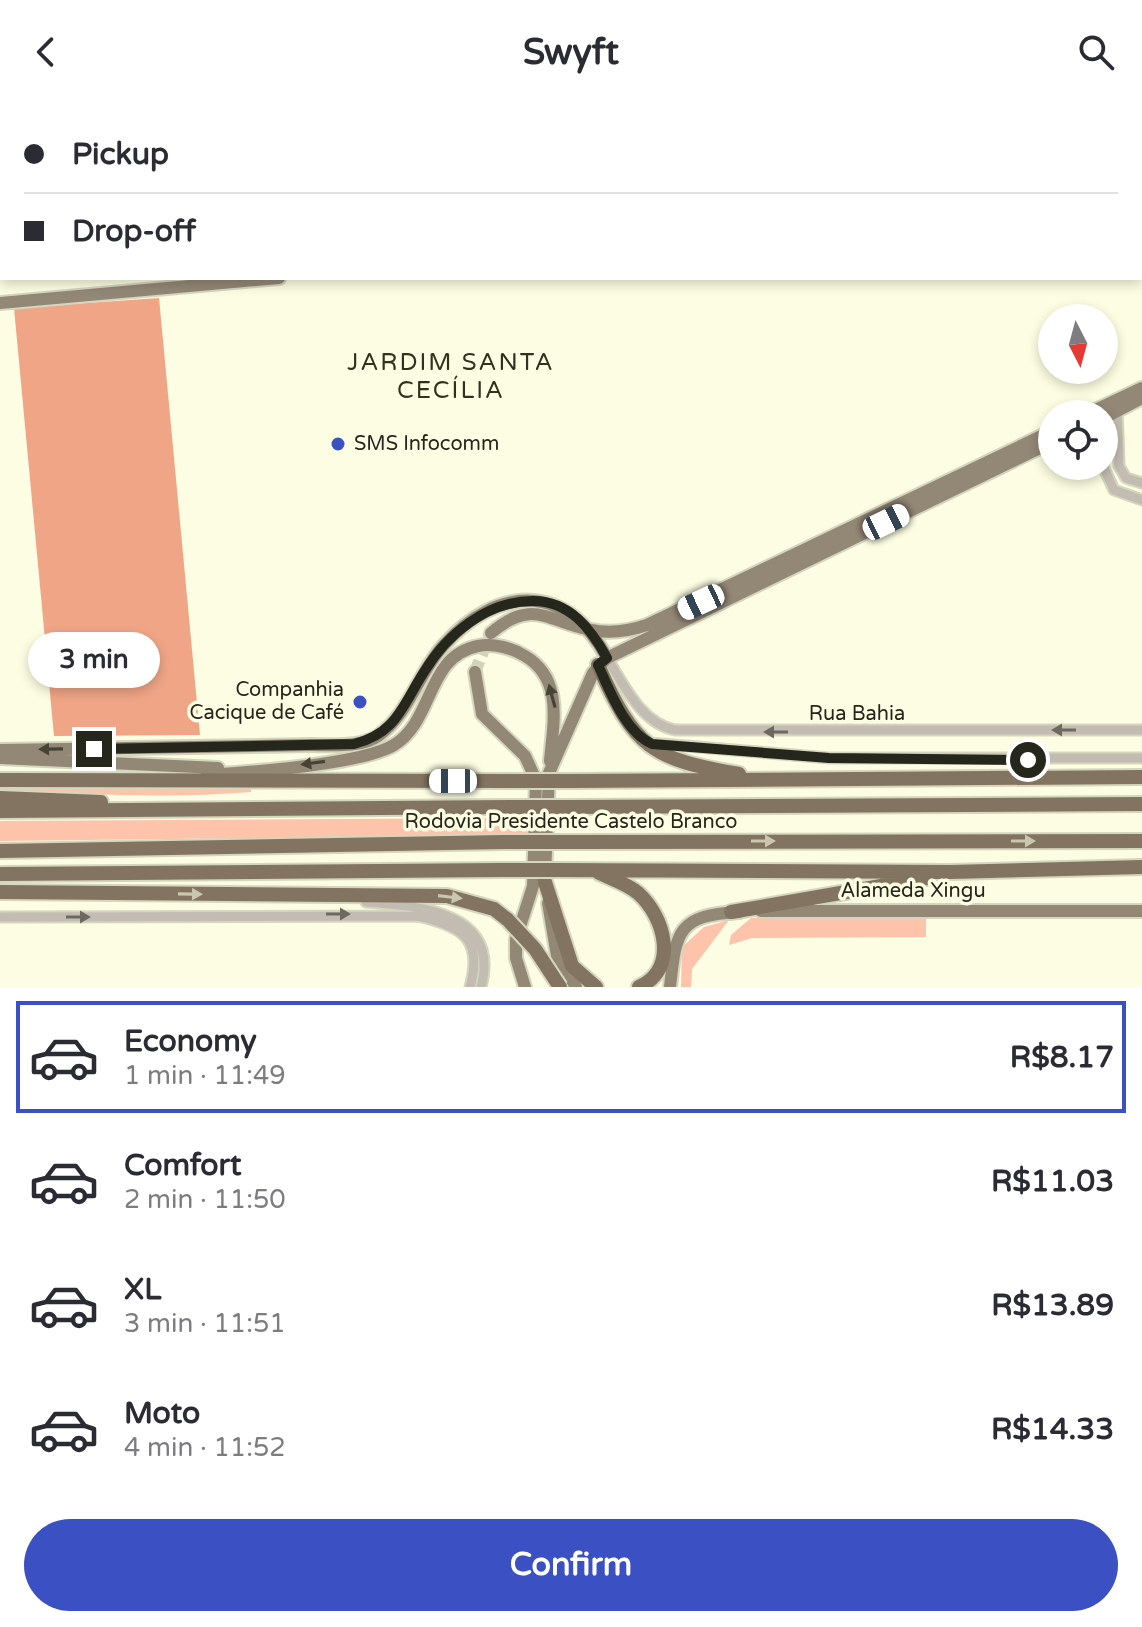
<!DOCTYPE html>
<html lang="en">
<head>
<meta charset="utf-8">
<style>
  :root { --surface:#fff; --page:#f7f7f7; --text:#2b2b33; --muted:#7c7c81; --line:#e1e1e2; --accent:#3b50c3 }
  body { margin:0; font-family:"Varela Round",sans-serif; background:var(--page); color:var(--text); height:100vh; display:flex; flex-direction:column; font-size:30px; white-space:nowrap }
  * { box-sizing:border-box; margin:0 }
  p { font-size:26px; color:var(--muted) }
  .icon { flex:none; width:44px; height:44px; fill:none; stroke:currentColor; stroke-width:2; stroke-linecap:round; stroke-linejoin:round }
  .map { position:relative; height:883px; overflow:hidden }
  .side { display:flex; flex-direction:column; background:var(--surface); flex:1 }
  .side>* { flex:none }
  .banner { position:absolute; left:0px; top:0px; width:1142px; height:176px; box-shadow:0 4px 12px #0003; display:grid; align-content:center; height:176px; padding:0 24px; background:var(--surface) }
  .needle { width:52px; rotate:174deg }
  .controls { position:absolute; left:1038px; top:200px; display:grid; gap:16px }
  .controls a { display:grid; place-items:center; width:80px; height:80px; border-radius:50%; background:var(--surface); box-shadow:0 4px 12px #0003; font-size:40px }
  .end { position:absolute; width:36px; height:36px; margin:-18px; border:10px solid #25261c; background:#fff; box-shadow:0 0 0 4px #fff }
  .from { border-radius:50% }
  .bubble { position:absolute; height:56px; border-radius:28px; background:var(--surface); box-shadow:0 4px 12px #0003; font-size:26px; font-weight:800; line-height:56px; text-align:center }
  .car { position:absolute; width:24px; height:48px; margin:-24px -12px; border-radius:10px; box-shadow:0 0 6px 2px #0007; background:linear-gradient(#fff 24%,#345 0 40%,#fff 0 76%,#345 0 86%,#fff 0) }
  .banner b { display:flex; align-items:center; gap:28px; height:76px; font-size:30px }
  .banner b+b { border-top:2px solid var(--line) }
  .banner i { width:20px; height:20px; background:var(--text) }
  ul { padding:14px 0 0; list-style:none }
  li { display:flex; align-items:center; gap:24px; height:112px; margin:0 16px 12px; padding:0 8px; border:4px solid transparent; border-radius:0px }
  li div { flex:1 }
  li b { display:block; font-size:30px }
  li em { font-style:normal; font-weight:800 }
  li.selected { border-color:var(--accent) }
  li>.icon { width:72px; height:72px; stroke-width:1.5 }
  .cta { display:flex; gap:16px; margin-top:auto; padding:16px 24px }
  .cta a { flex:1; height:92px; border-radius:48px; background:var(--accent); color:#fff; font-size:32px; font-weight:800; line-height:92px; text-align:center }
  header { display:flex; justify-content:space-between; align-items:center; height:104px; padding:0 24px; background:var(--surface); font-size:36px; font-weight:800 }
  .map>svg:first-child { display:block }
  .green { fill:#fec3ab }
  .forest { fill:#f0a587 }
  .water { fill:#5ebca2 }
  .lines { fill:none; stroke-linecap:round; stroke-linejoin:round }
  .major-tunnel { stroke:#d1d2ba; stroke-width:12; stroke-dasharray:12 6; stroke-linecap:butt }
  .minor-casing { stroke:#d5d6be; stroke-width:13 }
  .major-casing { stroke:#d5d6be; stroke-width:16 }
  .highway-casing { stroke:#d5d6be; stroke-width:18 }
  .minor { stroke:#c3bcb2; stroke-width:9 }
  .major { stroke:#938776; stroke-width:12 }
  .highway { stroke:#827460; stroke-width:14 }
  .highway-bridge-casing { stroke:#d5d6be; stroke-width:18; stroke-linecap:butt }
  .highway-bridge { stroke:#827460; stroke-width:14 }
  .oneway { fill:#464337 }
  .oneway2 { fill:#6c6a60 }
  .oneway3 { fill:#cbc6ae }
  .route { stroke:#25261c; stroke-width:10 }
  .poi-dot { fill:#3b50c3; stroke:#fcfde2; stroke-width:3 }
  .labels { text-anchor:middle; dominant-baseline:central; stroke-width:7; stroke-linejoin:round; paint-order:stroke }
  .poi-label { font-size:20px; fill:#25261c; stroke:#fcfde2; text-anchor:start }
  .street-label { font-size:20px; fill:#25261c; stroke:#fcfde2 }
  .quarter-label { font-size:24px; letter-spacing:2px; fill:#31311c; stroke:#fcfde2 }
</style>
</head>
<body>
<header><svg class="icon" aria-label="back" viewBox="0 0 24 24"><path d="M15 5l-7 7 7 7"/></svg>Swyft<svg class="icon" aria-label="search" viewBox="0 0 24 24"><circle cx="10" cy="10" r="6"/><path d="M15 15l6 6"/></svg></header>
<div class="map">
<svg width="1142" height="883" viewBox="0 0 1142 883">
  <rect width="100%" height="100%" fill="#fcfde2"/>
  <path class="green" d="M0,680L251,682V688C167,695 84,690 0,686Z
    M529,714L531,731L0,737V717Z
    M751,814H926V833L752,834L729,841L731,831Z
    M729,816L692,865L691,883H681L682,843L704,823Z"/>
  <path class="forest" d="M159,194L200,631L54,632L14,204Z"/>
  <path class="water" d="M645,0H1142V60L1140,2H623Z"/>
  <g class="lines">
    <path class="major-tunnel" d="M475,568L489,532"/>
    <defs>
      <path id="minor" d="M1117,305L1119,362L1126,374L1142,379
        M1103,362L1114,386L1142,396
        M607,554C624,581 641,619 675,626H1142
        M650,639L829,654H1142
        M366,798C420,802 501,808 481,883
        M0,813L418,812C461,822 484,834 470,883"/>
      <path id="major" d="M1140,88H1142
        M0,199L279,174
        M1087,310L1142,284
        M1104,314L1142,294
        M491,529C533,493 548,518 591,526C611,530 629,527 647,521L1052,327
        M607,554L1052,338
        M475,568L482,610L525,652L536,676L533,782L516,835V854L525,883
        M0,646L312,641C332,641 361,644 378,632C409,610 418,570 443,542C497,481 567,478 607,554L593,569L549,669L545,773
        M0,654L218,664
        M207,671C249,668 360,661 394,641C434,617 426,552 478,542C494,539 512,544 525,552C564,575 553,620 550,657
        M548,799L557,852L576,883
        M761,807H1142
        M670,883C676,828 677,811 739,808"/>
      <path id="highway" d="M598,561C635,644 651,655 739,670
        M0,676L512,677
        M570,677L1142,673
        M0,694L101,698
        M569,703L1142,700
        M0,707L512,703
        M573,738L1142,737
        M0,747L504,738
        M554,766L951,768L1142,763
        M599,769C612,775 627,780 638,789C665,813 679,865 639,883
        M0,770L501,766
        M545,778L572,862L596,883
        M0,788L447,792L494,805L508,816
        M731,808L927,774"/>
    </defs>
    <use href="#minor" class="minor-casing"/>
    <use href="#major" class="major-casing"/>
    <use href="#highway" class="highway-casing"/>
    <use href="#minor" class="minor"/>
    <use href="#major" class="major"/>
    <use href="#highway" class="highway"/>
    <defs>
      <path id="highway-bridge" d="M512,677H570
        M512,703H569
        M504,738H573
        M501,766H554
        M508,816L535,845L560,883"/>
    </defs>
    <use href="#highway-bridge" class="highway-bridge-casing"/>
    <use href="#highway-bridge" class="highway-bridge"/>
  </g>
  <defs><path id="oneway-solid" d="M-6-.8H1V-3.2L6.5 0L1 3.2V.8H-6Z" transform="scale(2)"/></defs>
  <g class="oneway">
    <use href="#oneway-solid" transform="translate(552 592) rotate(-105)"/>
    <use href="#oneway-solid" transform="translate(51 645) rotate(179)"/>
    <use href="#oneway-solid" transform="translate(313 659) rotate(172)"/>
  </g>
  <g class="oneway2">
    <use href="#oneway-solid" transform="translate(1064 626) rotate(-180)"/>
    <use href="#oneway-solid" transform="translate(776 628) rotate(180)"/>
    <use href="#oneway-solid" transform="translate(338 810)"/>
    <use href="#oneway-solid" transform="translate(78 813)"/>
  </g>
  <g class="oneway3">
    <use href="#oneway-solid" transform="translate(763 737)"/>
    <use href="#oneway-solid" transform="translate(1023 737)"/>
    <use href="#oneway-solid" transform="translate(190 790) rotate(1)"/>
    <use href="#oneway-solid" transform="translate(450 793) rotate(7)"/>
  </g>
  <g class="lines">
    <path class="route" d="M94,645L354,640C397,629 402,602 424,568C447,530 487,497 533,497C570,497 591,525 607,554L598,561C610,587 625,628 652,640L829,654L1028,656"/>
  </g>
  <g class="poi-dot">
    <circle cx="338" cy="340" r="8"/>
    <circle cx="360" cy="598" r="8"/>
  </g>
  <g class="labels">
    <g class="poi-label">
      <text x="354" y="340">SMS Infocomm</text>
      <text x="344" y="586" text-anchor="end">Companhia<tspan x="344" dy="23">Cacique de Café</tspan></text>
    </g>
    <g class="street-label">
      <text x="857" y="610">Rua Bahia</text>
      <text x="571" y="718">Rodovia Presidente Castelo Branco</text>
      <text x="913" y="787">Alameda Xingu</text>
    </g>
    <g class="quarter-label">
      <text x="451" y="258">JARDIM SANTA<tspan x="451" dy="28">CECÍLIA</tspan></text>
    </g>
  </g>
</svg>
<div class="controls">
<a><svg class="needle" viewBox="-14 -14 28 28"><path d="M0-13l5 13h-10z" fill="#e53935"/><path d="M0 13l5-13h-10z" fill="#7c7c81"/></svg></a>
<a><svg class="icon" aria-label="locate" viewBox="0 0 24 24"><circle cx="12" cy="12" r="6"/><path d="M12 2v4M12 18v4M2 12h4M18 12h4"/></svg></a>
</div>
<i class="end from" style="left:1028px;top:656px"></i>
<i class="end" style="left:94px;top:645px"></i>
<div class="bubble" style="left:28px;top:528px;width:132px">3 min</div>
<i class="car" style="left:886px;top:418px;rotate:64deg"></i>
<i class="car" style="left:701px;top:498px;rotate:245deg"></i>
<i class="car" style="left:453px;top:677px;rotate:270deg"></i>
<div class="banner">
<b><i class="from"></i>Pickup</b>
<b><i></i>Drop-off</b>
</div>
</div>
<section class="side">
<ul>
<li class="selected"><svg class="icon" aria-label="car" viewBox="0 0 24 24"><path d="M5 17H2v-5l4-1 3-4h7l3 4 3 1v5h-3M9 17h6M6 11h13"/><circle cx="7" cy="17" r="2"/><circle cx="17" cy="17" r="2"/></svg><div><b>Economy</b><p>1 min · 11:49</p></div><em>R$8.17</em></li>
<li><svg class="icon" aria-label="car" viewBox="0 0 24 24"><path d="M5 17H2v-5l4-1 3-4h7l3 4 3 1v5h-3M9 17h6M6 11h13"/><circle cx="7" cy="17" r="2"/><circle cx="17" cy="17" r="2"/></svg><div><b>Comfort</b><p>2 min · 11:50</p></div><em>R$11.03</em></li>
<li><svg class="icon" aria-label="car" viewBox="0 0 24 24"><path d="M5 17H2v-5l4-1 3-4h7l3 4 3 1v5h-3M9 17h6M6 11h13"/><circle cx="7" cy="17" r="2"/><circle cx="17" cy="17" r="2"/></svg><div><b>XL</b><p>3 min · 11:51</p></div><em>R$13.89</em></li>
<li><svg class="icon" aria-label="car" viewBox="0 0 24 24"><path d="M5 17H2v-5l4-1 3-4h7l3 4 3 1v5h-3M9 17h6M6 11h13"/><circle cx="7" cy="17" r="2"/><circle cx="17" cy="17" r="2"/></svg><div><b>Moto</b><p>4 min · 11:52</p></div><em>R$14.33</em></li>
</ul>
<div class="cta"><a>Confirm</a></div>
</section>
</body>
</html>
